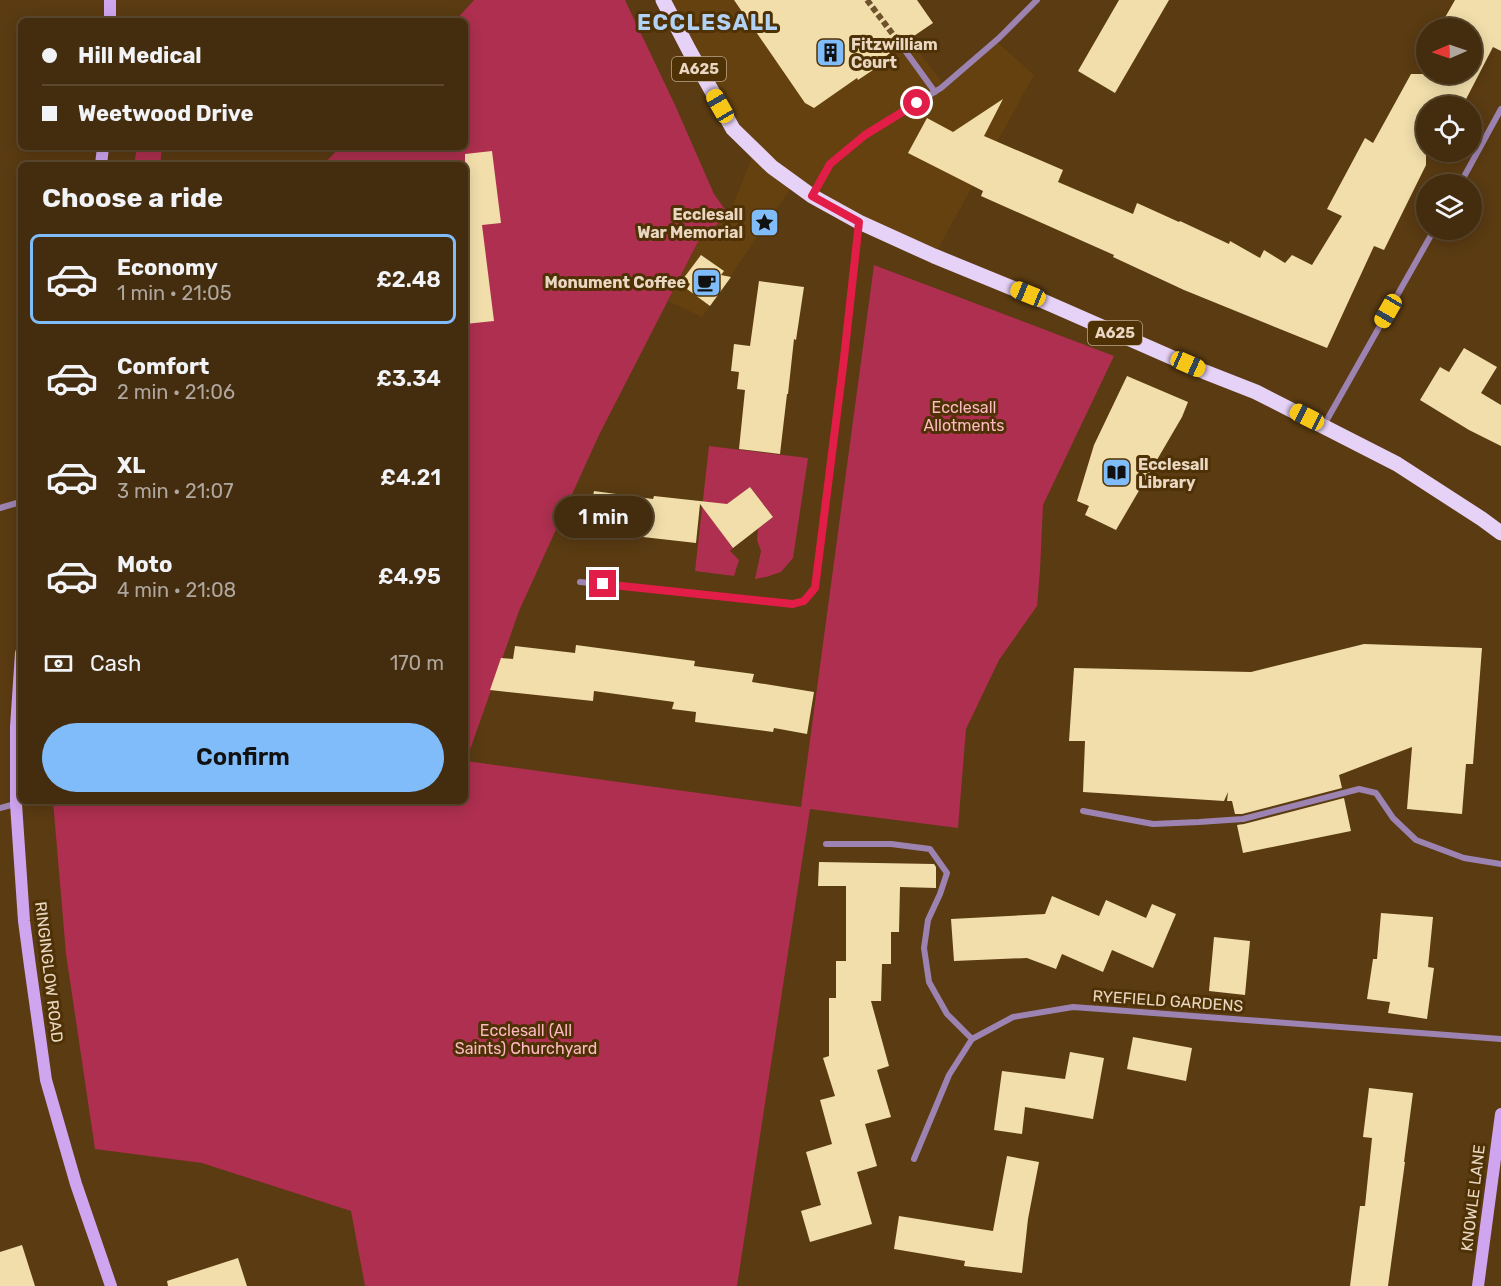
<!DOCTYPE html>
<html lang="en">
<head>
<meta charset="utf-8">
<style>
  :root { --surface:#442c0e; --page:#4e381c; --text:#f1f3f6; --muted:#afa79e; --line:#5c482e; --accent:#81bcfa }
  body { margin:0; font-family:Rubik,sans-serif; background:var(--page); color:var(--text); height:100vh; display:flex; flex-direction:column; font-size:22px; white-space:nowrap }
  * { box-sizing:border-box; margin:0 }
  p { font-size:20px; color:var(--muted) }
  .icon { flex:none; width:33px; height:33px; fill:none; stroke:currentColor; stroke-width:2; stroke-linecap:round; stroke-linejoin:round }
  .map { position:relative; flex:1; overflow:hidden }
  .sheet { position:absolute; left:18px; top:162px; width:450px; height:642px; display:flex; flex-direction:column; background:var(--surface); border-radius:9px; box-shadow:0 3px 15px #0003,0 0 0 2px var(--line) }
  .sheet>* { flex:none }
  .guide { position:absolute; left:18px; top:18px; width:450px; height:132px; border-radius:9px; box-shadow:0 3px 15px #0003,0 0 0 2px var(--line); display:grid; align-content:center; height:132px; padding:0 24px; background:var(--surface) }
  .needle { width:39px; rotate:268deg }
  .fabs { position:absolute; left:1416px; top:18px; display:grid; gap:12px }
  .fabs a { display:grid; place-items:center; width:66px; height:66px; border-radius:50%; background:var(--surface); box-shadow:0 3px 15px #0003,0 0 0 2px var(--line); font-size:30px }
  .end { position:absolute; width:27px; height:27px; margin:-14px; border:8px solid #e11d48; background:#fff; box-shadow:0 0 0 3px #fff }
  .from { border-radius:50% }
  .bubble { position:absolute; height:42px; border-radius:21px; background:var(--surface); box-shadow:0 3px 15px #0003,0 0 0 2px var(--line); font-size:20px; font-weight:600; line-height:42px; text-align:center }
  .car { position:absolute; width:18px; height:36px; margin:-18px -9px; border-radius:8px; box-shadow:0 0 4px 2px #0007; background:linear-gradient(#f5c518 24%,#345 0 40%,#f5c518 0 76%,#345 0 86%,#f5c518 0) }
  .guide b { display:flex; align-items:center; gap:21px; height:57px; font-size:22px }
  .guide b+b { border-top:2px solid var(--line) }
  .guide i { width:15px; height:15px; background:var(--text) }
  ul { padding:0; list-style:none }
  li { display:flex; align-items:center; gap:18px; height:90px; margin:0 12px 9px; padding:0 12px; border:3px solid transparent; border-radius:9px }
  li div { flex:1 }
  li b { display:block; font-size:22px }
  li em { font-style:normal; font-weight:600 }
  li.current { border-color:var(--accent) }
  li>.icon { width:54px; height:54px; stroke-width:1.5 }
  h2 { padding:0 24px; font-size:27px; line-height:72px }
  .pay { display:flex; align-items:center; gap:15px; height:66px; padding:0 24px; font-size:22px }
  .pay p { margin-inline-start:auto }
  .primary-button { display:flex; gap:12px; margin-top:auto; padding:12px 24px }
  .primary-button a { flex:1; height:69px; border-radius:36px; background:var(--accent); color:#111; font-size:24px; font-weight:600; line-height:69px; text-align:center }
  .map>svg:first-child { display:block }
  .built { fill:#65410f }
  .green { fill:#ae2f4f }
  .building { fill:#f1deab }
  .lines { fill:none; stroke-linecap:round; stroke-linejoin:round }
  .street-tunnel { stroke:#6f522c; stroke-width:6; stroke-dasharray:6 3; stroke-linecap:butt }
  .street { stroke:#9d83b1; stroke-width:6 }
  .secondary { stroke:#d0a5ef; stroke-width:12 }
  .primary { stroke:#e6d1f7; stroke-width:15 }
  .route { stroke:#e11d48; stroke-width:8 }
  .labels { text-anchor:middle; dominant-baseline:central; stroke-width:6; stroke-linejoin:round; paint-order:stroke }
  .shield { fill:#4e3105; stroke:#baa589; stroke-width:1.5 }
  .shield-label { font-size:15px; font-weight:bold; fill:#e9d7c2 }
  .poi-label { font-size:16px; font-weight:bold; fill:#e9d7c2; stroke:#4e3105; text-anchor:start }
  .park-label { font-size:16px; fill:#febac3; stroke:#4e3105 }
  .street-label { font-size:16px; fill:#e9d7c2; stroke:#4e3105 }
  .district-label { font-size:22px; font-weight:bold; letter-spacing:1.5px; fill:#b2d2f5; stroke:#4e3105 }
</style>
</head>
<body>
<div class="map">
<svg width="1501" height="1286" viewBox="0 0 1501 1286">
  <rect width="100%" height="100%" fill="#5a3b12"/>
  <path class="built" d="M663,0H878L943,83L997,42L1034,75L934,256L794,184L702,317L668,301L700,238L729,215L755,150L733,129Z"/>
  <path class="green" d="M474,0H625L675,105L714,194L729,215L700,238L599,435L519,611L466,761L801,807L874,265L1114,356L1043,505L1040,570L1037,606L999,660L966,729L958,828L810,809L737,1286H365L351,1211L202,1163L95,1149L66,954L53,801H465V165H323L340,147H465V21H455Z
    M137,147H162L160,165H134Z
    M709,446L808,458L793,558L781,572L766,577L755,579L761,551L757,540L758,529L773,517L750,487L710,517L733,548L730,551L739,560L734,576L695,571Z"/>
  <path class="building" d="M734,0H917L933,23L905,42L901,40L897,41L896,45L897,48L878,62L879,66L858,80L857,78L814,108L805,103Z
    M1119,0H1169L1115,93L1078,71Z
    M1455,0H1501V51L1493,47L1463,105L1461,104L1459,106H1426V165L1384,250L1374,246L1327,348L1184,290L1113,257L1114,255L981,196L983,191L908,153L927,118L953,132L1003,99L984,136L1063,170L1058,182L1133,214L1137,203L1179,222L1180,221L1229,244L1230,241L1260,258L1264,250L1285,263L1292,255L1312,265L1342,216L1327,209L1365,138L1373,143L1411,74H1472V28H1439Z
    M492,151L501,223L482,225L494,321L465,324V154Z
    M701,255L724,271L721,275L731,277L710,306L687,289L690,284L683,279Z
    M759,281L804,287L796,340L794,339L788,394H787L780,454L739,449L745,390L737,389L739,372L731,371L734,344L750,346Z
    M1464,348L1497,367L1481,393L1501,405V446L1469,430L1420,400L1440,367L1449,372Z
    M1127,376L1188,402L1182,417L1116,530L1085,515L1089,506L1077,501L1094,445Z
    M750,487L773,517L733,548L700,504L696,543L634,536V538L579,531L584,495L593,496L594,491L653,499L654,496L727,504Z
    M1364,644L1482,648L1473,764H1466L1462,814L1407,809L1412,747L1339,775L1342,788L1242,814H1235L1232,801H1227L1228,792L1224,801L1083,792L1085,741H1069L1074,668L1251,672Z
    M576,645L695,661L694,666L754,674L752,682L814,692L807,734L774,728L773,732L695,722L696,712L672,709L674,702L594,691L593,701L490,690L501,658L513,659L515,646L575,653Z
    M1344,798L1351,831L1243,853L1237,825L1244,824Z
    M819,862L934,864L936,867V888L900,887L899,932H891V964H882L881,1001H871L889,1066L877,1070L891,1117L865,1124L877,1166L857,1172L872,1224L810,1242L801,1211L821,1205L806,1152L832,1144L820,1100L835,1096L823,1058L829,1056V998H836V961H846V886H818Z
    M1052,896L1099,916L1106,900L1146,918L1152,904L1176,914L1153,968L1112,950L1103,972L1062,954L1056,969L1027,958L954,961L951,919L1045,914Z
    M1381,913L1433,917L1428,967L1434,968L1427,1019L1388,1013L1390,1002L1367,999L1373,959H1377Z
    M1214,937L1250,941L1245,995L1209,991Z
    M1133,1037L1192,1048L1186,1081L1127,1069Z
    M1070,1052L1104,1058L1093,1119L1025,1107L1022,1134L994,1130L1002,1071L1065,1079Z
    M1369,1088L1413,1093L1404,1162H1405L1388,1286H1350L1360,1206H1365L1372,1138L1363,1137Z
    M1007,1156L1039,1162L1028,1219L1022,1273L964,1266L965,1261L894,1249L899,1216L993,1231Z
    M22,1245L35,1286H0V1252Z
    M238,1258L247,1286H168L167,1281Z"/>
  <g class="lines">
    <path class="street-tunnel" d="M867,0L901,45"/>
    <path class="street" d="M901,45L935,92
      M1460,184L1501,109
      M812,196L830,164L865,135L941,88L999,38L1037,0
      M1324,425L1434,230
      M0,508L17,503H21
      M580,582L793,604L804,601L815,588L844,358L859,222
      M0,808L15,804
      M1083,811L1153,824L1199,822L1243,819L1359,789L1376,793L1393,818L1416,840L1464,858L1501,864
      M826,844H891L930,849L947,873L940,894L928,920L924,948L929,982L947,1014L972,1039
      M914,1159L949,1075L972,1039L1013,1017L1073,1007L1501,1039"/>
    <path class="secondary" d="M110,0V21
      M101,165L103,147
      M21,653L16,727V804L24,921L30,966L46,1080L76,1184L111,1286
      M1478,1286L1501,1114"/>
    <path class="primary" d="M663,0L689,50L733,129L772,167L812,196L859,222L934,256L1027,294L1205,372L1256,392L1397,464L1482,519L1501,533"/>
  </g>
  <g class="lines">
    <path class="route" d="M603,584L793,604L804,601L815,588L844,358L859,222L812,196L830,164L865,135L917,103"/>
  </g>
  <defs>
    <symbol id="building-square" viewBox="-11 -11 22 22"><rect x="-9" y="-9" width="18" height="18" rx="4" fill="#81bcfa" stroke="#4e3105"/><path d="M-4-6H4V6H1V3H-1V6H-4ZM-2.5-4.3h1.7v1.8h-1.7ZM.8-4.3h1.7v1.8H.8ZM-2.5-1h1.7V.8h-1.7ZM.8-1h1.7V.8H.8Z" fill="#111"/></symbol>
    <symbol id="sight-square" viewBox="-11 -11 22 22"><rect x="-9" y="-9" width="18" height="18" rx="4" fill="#81bcfa" stroke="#4e3105"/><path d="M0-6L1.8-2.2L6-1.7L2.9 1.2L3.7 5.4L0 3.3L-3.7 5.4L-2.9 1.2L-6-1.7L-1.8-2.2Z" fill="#111"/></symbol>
    <symbol id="cafe-square" viewBox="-11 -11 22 22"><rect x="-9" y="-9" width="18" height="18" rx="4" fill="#81bcfa" stroke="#4e3105"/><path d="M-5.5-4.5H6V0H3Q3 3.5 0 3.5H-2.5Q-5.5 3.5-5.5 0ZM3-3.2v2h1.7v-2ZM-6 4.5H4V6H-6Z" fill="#111"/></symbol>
    <symbol id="library-square" viewBox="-11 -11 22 22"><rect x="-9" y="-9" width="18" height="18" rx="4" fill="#81bcfa" stroke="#4e3105"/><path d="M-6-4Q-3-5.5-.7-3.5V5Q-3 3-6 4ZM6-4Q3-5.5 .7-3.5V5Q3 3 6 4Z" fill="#111"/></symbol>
  </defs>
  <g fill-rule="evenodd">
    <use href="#building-square" x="814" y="36" width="33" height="33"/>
    <use href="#sight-square" x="748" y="206" width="33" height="33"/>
    <use href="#cafe-square" x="690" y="266" width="33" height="33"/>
    <use href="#library-square" x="1100" y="456" width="33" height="33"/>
  </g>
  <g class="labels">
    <g class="shield">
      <rect x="672" y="57" width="54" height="24" rx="4.5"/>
      <rect x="1088" y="321" width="54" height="24" rx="4.5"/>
    </g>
    <g class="shield-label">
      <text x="699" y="69">A625</text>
      <text x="1115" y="333">A625</text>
    </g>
    <g class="poi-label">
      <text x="851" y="44">Fitzwilliam<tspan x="851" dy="18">Court</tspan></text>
      <text x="743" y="214" text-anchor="end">Ecclesall<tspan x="743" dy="18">War Memorial</tspan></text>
      <text x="686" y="282" text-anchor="end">Monument Coffee</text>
      <text x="1138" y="464">Ecclesall<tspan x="1138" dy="18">Library</tspan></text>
    </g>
    <g class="park-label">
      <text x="964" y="407">Ecclesall<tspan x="964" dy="18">Allotments</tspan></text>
      <text x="526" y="1030">Ecclesall (All<tspan x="526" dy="18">Saints) Churchyard</tspan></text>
    </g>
    <g class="street-label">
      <text transform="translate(49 972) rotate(83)">RINGINGLOW ROAD</text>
      <text transform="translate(1168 1001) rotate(4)">RYEFIELD GARDENS</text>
      <text transform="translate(1473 1198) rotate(-83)">KNOWLE LANE</text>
    </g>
    <g class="district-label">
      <text x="708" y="22">ECCLESALL</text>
    </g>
  </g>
</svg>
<div class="fabs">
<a><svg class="needle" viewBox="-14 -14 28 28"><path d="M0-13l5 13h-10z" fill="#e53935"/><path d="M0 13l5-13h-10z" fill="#afa79e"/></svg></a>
<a><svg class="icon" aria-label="locate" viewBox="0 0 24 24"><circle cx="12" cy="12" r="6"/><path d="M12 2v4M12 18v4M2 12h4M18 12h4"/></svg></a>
<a><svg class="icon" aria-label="layers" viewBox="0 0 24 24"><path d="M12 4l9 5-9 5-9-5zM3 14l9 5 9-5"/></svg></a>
</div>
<i class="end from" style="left:917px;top:103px"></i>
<i class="end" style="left:603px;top:584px"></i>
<div class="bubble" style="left:554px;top:496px;width:99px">1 min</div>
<i class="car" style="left:720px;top:106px;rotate:330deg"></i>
<i class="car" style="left:1028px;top:294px;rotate:292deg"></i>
<i class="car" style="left:1388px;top:311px;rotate:210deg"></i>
<i class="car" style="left:1188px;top:364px;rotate:114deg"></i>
<i class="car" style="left:1307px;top:417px;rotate:297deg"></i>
<div class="guide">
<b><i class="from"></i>Hill Medical</b>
<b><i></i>Weetwood Drive</b>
</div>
<section class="sheet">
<h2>Choose a ride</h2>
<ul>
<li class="current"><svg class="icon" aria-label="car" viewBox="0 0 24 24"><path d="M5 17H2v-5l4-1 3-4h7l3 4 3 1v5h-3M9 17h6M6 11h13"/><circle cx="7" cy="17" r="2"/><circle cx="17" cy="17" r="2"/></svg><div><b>Economy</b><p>1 min · 21:05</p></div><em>£2.48</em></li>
<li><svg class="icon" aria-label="car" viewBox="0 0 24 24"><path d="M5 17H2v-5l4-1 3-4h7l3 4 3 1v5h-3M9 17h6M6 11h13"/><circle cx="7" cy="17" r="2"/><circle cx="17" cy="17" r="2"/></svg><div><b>Comfort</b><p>2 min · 21:06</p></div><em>£3.34</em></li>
<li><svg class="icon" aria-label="car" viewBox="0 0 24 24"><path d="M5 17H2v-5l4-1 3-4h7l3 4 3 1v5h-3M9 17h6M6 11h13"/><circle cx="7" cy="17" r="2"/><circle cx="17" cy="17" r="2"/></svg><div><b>XL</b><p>3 min · 21:07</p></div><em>£4.21</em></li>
<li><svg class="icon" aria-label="car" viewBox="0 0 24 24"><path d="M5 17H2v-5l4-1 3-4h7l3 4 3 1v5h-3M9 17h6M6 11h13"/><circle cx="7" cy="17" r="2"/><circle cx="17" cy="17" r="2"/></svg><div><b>Moto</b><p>4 min · 21:08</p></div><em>£4.95</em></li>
</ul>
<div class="pay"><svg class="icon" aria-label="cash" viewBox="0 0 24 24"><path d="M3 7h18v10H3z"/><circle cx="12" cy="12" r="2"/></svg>Cash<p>170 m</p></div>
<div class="primary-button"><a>Confirm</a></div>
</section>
</div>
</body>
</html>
